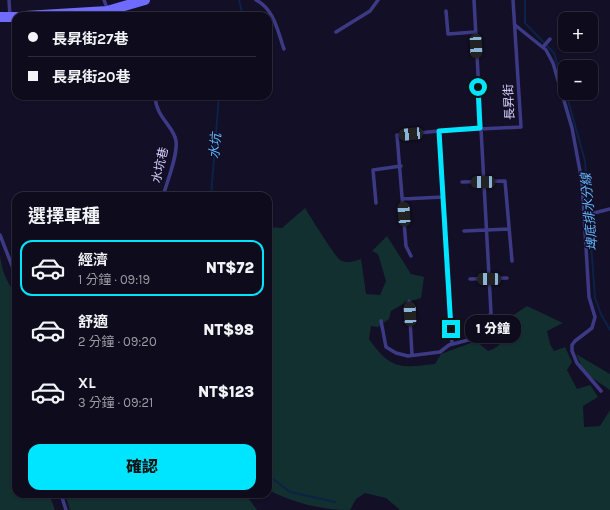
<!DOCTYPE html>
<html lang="zh-TW">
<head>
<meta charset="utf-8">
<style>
  :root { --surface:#0e0b1c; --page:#1c1929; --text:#f1f3f6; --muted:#9b9ba3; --line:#2e2b3b; --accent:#00e5ff }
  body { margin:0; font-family:Karla,"Noto Sans TC",sans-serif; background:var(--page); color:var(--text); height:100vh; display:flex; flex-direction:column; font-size:15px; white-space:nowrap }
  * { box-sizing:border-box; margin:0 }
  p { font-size:13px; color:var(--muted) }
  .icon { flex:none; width:22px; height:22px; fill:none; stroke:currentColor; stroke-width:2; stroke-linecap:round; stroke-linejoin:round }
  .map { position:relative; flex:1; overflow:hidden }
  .side { position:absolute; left:12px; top:192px; width:260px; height:306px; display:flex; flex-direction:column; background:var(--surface); border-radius:12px; box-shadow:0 1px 3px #0004,0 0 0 1px var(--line) }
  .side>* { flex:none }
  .top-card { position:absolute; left:12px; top:12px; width:260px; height:88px; border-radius:12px; box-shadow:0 1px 3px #0004,0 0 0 1px var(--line); display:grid; align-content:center; height:88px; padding:0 16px; background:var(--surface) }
  .tools { position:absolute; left:558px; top:12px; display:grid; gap:8px }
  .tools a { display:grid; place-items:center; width:40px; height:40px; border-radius:8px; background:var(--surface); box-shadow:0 1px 3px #0004,0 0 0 1px var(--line); font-size:20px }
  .end { position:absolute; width:18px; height:18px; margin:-9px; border:5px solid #00e5ff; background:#111; box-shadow:0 0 0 2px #111 }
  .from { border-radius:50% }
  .bubble { position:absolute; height:28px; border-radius:12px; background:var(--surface); box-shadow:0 1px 3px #0004,0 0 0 1px var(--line); font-size:13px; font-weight:800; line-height:28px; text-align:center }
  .car { position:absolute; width:12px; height:24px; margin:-12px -6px; border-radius:5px; box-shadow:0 0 3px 1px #0007; background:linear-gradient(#222 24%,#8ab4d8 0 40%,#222 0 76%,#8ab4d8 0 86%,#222 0) }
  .top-card b { display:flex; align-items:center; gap:14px; height:38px; font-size:15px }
  .top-card b+b { border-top:1px solid var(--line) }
  .top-card i { width:10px; height:10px; background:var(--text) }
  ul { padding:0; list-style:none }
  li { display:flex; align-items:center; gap:12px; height:56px; margin:0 8px 6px; padding:0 8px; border:2px solid transparent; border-radius:12px }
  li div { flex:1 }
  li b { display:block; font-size:15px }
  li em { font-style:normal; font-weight:800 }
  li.active { border-color:var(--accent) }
  li>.icon { width:36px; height:36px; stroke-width:1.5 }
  h2 { padding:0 16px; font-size:18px; line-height:48px }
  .button { display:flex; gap:8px; margin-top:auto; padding:8px 16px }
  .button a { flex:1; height:46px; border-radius:12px; background:var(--accent); color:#111; font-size:16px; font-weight:800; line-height:46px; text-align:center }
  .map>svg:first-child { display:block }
  .green { fill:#12302f }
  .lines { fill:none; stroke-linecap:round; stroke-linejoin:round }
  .stream { stroke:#0c2248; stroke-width:2 }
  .service { stroke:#3d3a85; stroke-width:3.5 }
  .secondary { stroke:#6f6bff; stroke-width:10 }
  .route { stroke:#00e5ff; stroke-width:5 }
  .labels { text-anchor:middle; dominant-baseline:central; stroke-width:3; stroke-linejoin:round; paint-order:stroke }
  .street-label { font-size:12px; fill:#d9d4ff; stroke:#130f26 }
  .water-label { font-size:13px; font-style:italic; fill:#62b6ff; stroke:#130f26 }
</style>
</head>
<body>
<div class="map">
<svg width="610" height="510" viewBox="0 0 610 510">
  <rect width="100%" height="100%" fill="#130f26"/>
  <path class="green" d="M305,208C310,216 336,258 340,260C346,264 355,261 361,259L366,294L380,295L386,281L378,254L372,251L387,236L411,274L424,277L421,298L405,303L391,311L389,319L378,327L371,326L369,339C391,370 400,368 435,364L441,354L476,341L488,351C503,347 508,332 509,318L527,306L563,323L547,331L550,344L554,351L565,347L572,362L567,370L577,389L590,385L598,397L583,406L584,427L600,426L610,410V510H400L386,498L365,493L356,499L350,510C321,510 294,503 268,490V227L282,228Z
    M0,255C2,271 6,281 16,294V494H49L55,510H0Z
    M576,354L610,374V390L585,373Z
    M65,494H242L249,499L257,510H70Z"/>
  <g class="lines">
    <path class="stream" d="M239,0L243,16
      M525,0V23L554,53L565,91
      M566,93L585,161L595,298L601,314L610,330
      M211,196L219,96
      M268,475L290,492L335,502"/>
    <path class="service" d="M9,0L10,17
      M104,0L110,16
      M256,0C274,9 278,32 284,49
      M446,11L448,34L475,32
      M515,25L546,50L553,63L572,128L582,182L589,297L595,317L592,328L575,341L572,345V351L577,363L601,391
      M336,32L370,11L378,0
      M543,47L550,39
      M155,96C156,118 174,126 176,141C178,155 167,182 163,196
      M439,131L452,344
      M462,182L505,181L512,261
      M403,199L443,197
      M376,203L373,170L401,166
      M584,213H594L610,209
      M464,231L509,229
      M0,235L16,276
      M411,256L406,246L397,135L439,131L521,127L513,0
      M470,279L507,278
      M409,301L412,355
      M381,321L386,347L396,353L408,356L440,352L449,345L472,339L480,332L491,313L474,0
      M61,494L66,510"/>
    <path class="secondary" d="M25,16L107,11L145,0
      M0,17H16"/>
  </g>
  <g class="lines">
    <path class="route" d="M451,329L439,131L480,128L478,87"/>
  </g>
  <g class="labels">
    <g class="street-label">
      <text transform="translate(509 102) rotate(-93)">長昇街</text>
      <text transform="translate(160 165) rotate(-77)">水坑巷</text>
    </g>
    <g class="water-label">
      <text transform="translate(215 146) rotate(-85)">水坑</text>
      <text transform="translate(589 212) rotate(-95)">埤底排水分線</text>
    </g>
  </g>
</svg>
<div class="tools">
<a>+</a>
<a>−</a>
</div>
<i class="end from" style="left:478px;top:87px"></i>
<i class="end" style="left:451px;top:329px"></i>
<div class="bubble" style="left:465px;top:315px;width:56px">1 分鐘</div>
<i class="car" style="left:476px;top:46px;rotate:177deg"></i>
<i class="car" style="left:411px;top:134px;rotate:264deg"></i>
<i class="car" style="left:483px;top:182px;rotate:269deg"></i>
<i class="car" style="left:404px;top:214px;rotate:356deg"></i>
<i class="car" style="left:489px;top:279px;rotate:271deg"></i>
<i class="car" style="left:410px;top:314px;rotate:357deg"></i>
<div class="top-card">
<b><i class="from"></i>長昇街27巷</b>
<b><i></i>長昇街20巷</b>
</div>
<section class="side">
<h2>選擇車種</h2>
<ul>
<li class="active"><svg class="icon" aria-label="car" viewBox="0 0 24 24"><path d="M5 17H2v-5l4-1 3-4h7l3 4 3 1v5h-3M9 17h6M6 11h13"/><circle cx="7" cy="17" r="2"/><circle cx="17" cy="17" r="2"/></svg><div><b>經濟</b><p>1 分鐘 · 09:19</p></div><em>NT$72</em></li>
<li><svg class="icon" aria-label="car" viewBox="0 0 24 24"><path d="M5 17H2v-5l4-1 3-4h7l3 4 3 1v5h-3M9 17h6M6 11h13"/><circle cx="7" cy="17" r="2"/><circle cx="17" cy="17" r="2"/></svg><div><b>舒適</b><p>2 分鐘 · 09:20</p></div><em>NT$98</em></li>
<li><svg class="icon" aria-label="car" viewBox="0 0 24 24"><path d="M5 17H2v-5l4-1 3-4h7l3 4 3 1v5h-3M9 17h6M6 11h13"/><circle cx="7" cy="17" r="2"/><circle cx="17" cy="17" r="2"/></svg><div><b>XL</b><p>3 分鐘 · 09:21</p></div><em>NT$123</em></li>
</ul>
<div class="button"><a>確認</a></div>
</section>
</div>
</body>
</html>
